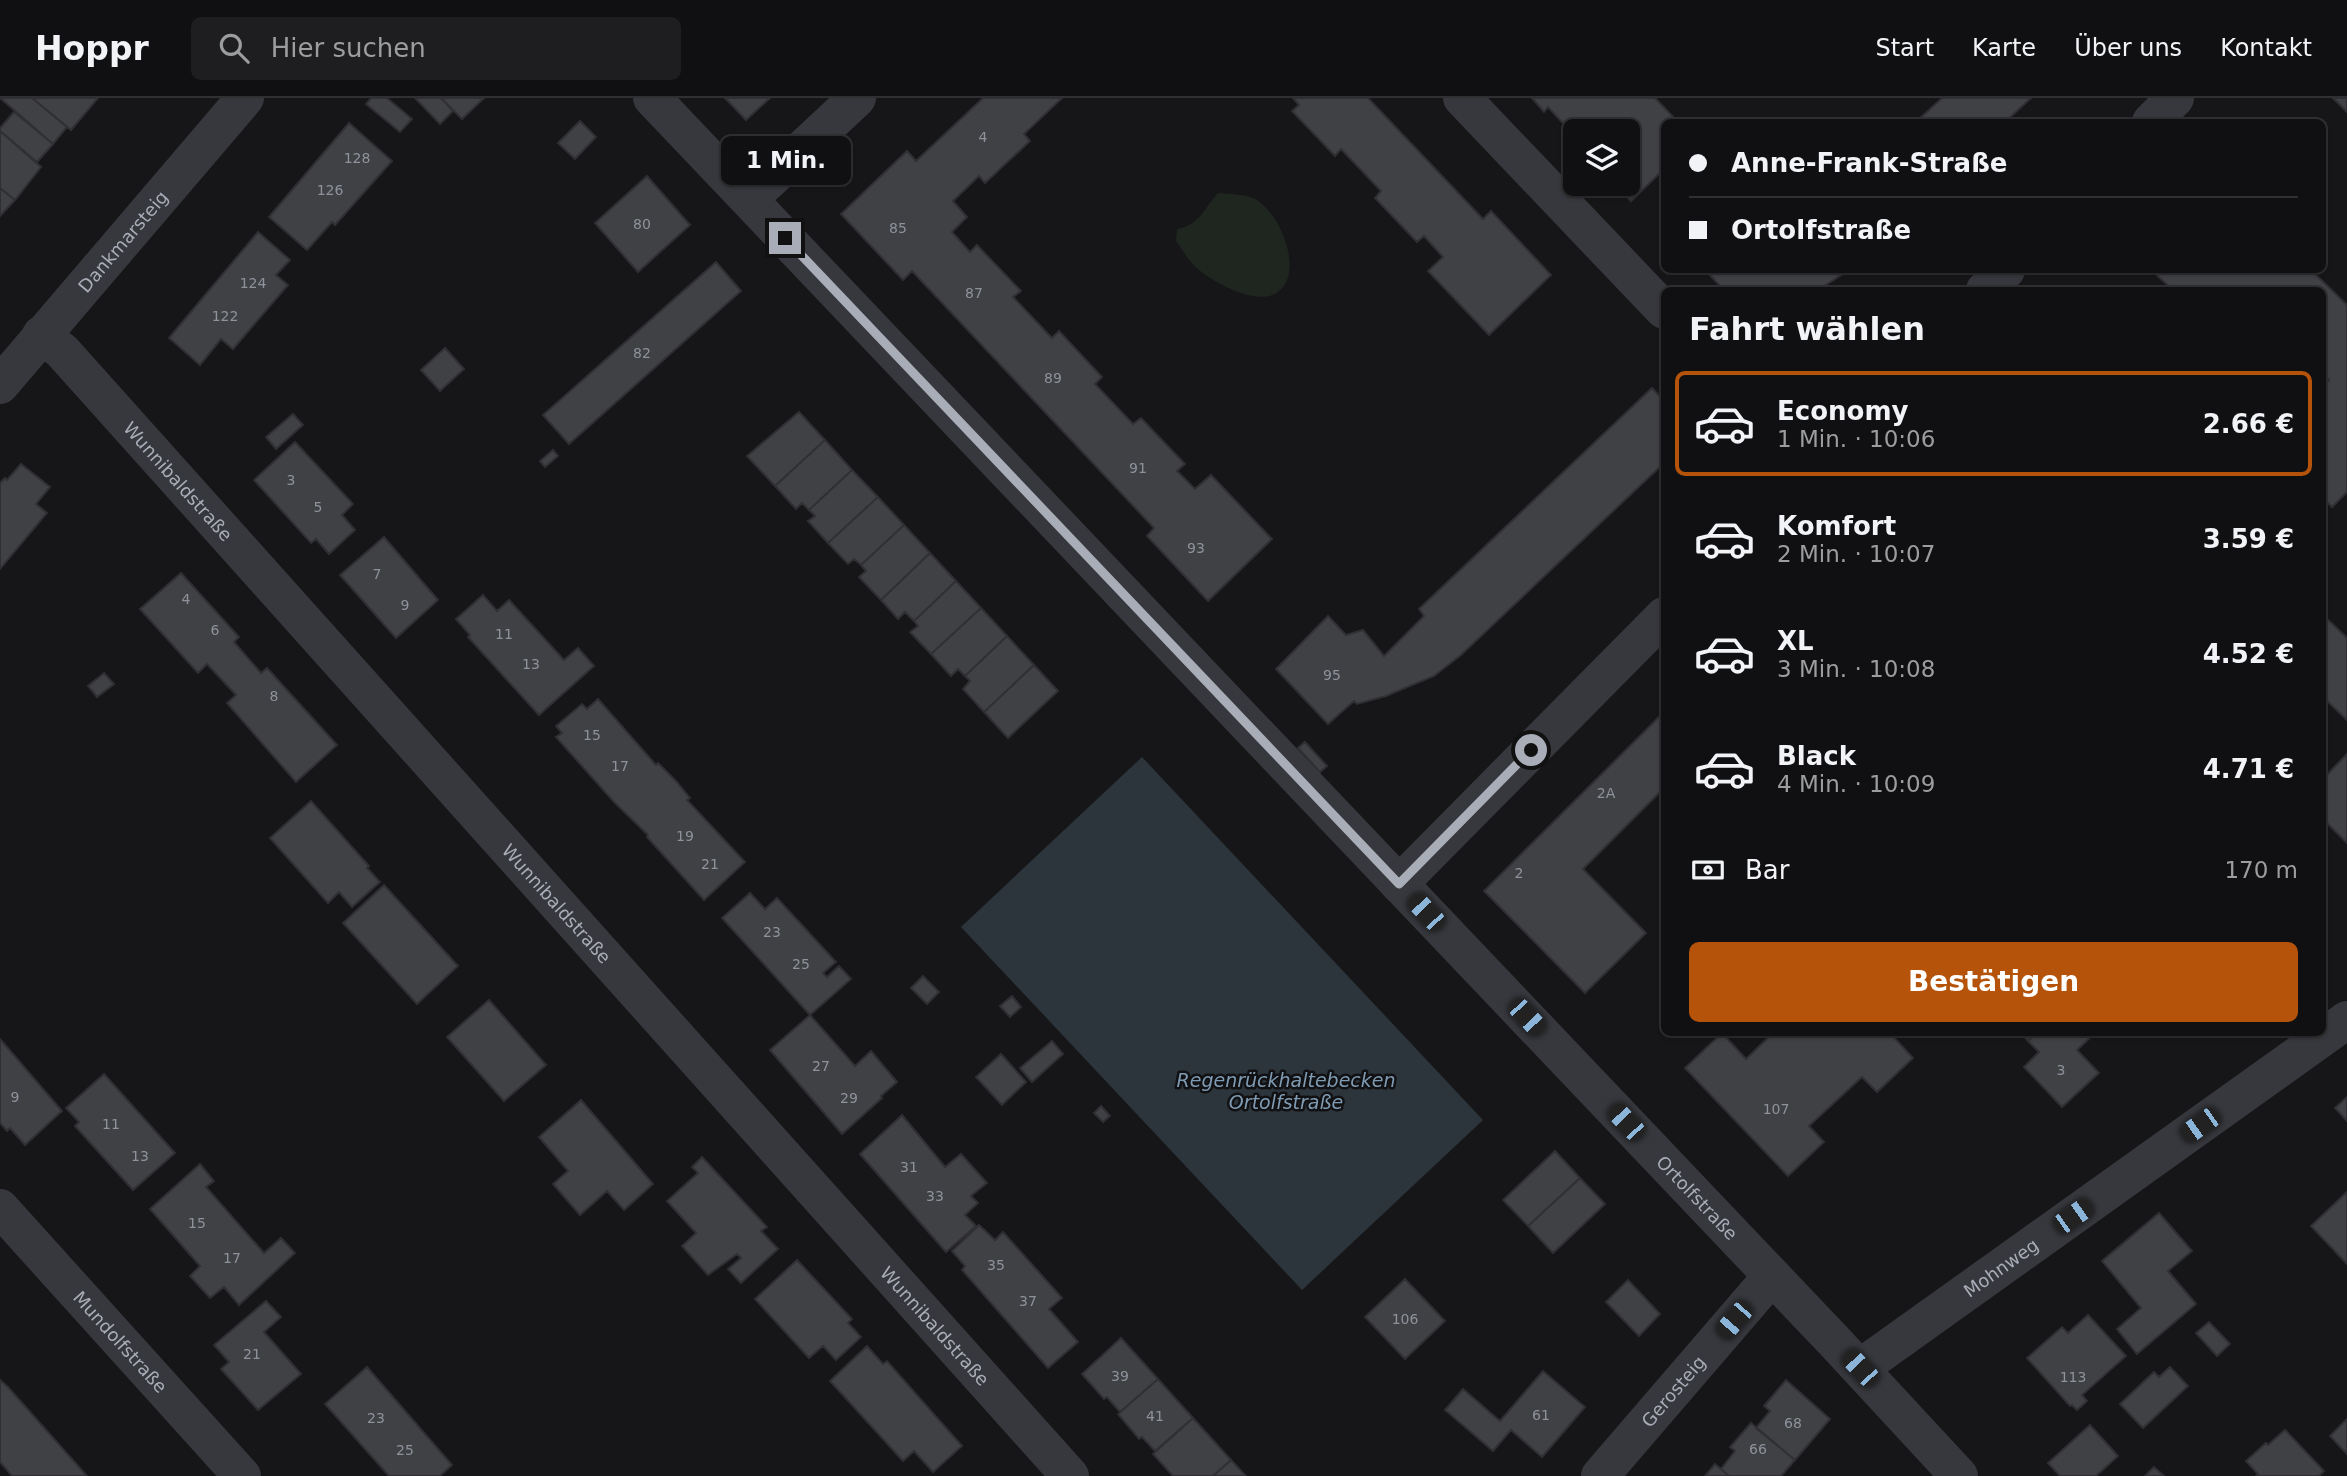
<!DOCTYPE html>
<html lang="de">
<head>
<meta charset="utf-8">
<style>
  :root { --surface:#101012; --page:#1e1e20; --text:#f1f3f6; --muted:#9c9d9f; --line:#303032; --accent:#b45309 }
  body { margin:0; font-family:"DejaVu Sans",sans-serif; background:var(--page); color:var(--text); height:100vh; display:flex; flex-direction:column; font-size:26px; white-space:nowrap }
  * { box-sizing:border-box; margin:0 }
  p { font-size:23px; color:var(--muted) }
  .icon { flex:none; width:38px; height:38px; fill:none; stroke:currentColor; stroke-width:2; stroke-linecap:round; stroke-linejoin:round }
  .map { position:relative; flex:1; overflow:hidden }
  .details { position:absolute; left:1661px; top:189px; width:665px; height:749px; display:flex; flex-direction:column; background:var(--surface); border-radius:10px; box-shadow:0 2px 5px #0004,0 0 0 2px var(--line) }
  .details>* { flex:none }
  .banner { position:absolute; left:1661px; top:21px; width:665px; height:154px; border-radius:10px; box-shadow:0 2px 5px #0004,0 0 0 2px var(--line); display:grid; align-content:center; height:154px; padding:0 28px; background:var(--surface) }
  .controls { position:absolute; left:1563px; top:21px; display:grid; gap:14px }
  .controls a { display:grid; place-items:center; width:77px; height:77px; border-radius:10px; background:var(--surface); box-shadow:0 2px 5px #0004,0 0 0 2px var(--line); font-size:35px }
  .end { position:absolute; width:32px; height:32px; margin:-16px; border:9px solid #a8adb8; background:#111; box-shadow:0 0 0 4px #111 }
  .from { border-radius:50% }
  .bubble { position:absolute; height:49px; border-radius:10px; background:var(--surface); box-shadow:0 2px 5px #0004,0 0 0 2px var(--line); font-size:23px; font-weight:700; line-height:49px; text-align:center }
  .car { position:absolute; width:21px; height:42px; margin:-21px -10px; border-radius:9px; box-shadow:0 0 5px 2px #0007; background:linear-gradient(#222 24%,#8ab4d8 0 40%,#222 0 76%,#8ab4d8 0 86%,#222 0) }
  .banner b { display:flex; align-items:center; gap:24px; height:66px; font-size:26px }
  .banner b+b { border-top:2px solid var(--line) }
  .banner i { width:18px; height:18px; background:var(--text) }
  ul { padding:0; list-style:none }
  li { display:flex; align-items:center; gap:21px; height:105px; margin:0 14px 10px; padding:0 14px; border:4px solid transparent; border-radius:10px }
  li div { flex:1 }
  li b { display:block; font-size:26px }
  li em { font-style:normal; font-weight:700 }
  li.current { border-color:var(--accent) }
  li>.icon { width:63px; height:63px; stroke-width:1.5 }
  h2 { padding:0 28px; font-size:32px; line-height:84px }
  .pay { display:flex; align-items:center; gap:18px; height:77px; padding:0 28px; font-size:26px }
  .pay p { margin-inline-start:auto }
  .button { display:flex; gap:14px; margin-top:auto; padding:14px 28px }
  .button a { flex:1; height:80px; border-radius:10px; background:var(--accent); color:#fff; font-size:28px; font-weight:700; line-height:80px; text-align:center }
  header { display:flex; align-items:center; gap:42px; box-sizing:border-box; height:98px; padding:0 35px; background:var(--surface); border-bottom:2px solid var(--line) }
  header strong { font-size:33px }
  nav { display:flex; gap:38px; margin-inline-start:auto; font-size:24px }
  .search { width:490px; height:63px; background:var(--page); display:flex; align-items:center; gap:18px; box-sizing:border-box; padding:0 24px; border-radius:10px; color:var(--muted); font-size:26px }
  .map>svg:first-child { display:block }
  .green { fill:#1e261f }
  .water { fill:#2c353c }
  .building { fill:#404145; stroke:#303034; stroke-width:2 }
  .lines { fill:none; stroke-linecap:round; stroke-linejoin:round }
  .minor { stroke:#37383d; stroke-width:38 }
  .route { stroke:#a8adb8; stroke-width:9 }
  .labels { text-anchor:middle; dominant-baseline:central; stroke-width:5; stroke-linejoin:round; paint-order:stroke }
  .number-label { font-size:14px; fill:#8e929b }
  .street-label { font-size:18px; fill:#a8adb8; stroke:#111113 }
  .water-label { font-size:19px; font-style:italic; fill:#7f9bb3; stroke:#111113 }
</style>
</head>
<body>
<header>
<strong>Hoppr</strong>
<div class="search"><svg class="icon" aria-label="search" viewBox="0 0 24 24"><circle cx="10" cy="10" r="6"/><path d="M15 15l6 6"/></svg>Hier suchen</div>
<nav><a>Start</a><a>Karte</a><a>Über uns</a><a>Kontakt</a></nav>
</header>
<div class="map">
<svg width="2347" height="1378" viewBox="0 0 2347 1378">
  <rect width="100%" height="100%" fill="#161618"/>
  <path class="green" d="M1218,95C1229,96 1245,96 1255,101C1280,114 1305,174 1278,194C1258,209 1215,185 1199,172C1190,165 1183,153 1176,143L1177,131C1200,127 1204,110 1218,95Z"/>
  <path class="water" d="M1142,659L1483,1022L1302,1192L961,829Z"/>
  <path class="building" d="M0,0H32L67,29L53,46Z
    M32,0H98L71,32Z
    M371,0H387L412,21L400,34L366,6Z
    M415,0H441L453,13L440,26Z
    M441,0H484L462,21Z
    M725,0H770L746,22Z
    M983,0H1062L1024,36L1030,43L985,85L979,78L953,103L967,119L952,134L970,154L977,147L1021,193L1013,199L1052,240L1059,233L1102,279L1095,286L1133,326L1141,320L1185,366L1177,373L1195,391L1211,377L1272,441L1208,503L1147,438L1154,430L912,173L903,182L841,116L907,53L916,63Z
    M1293,0H1368L1483,121L1491,113L1551,177L1489,237L1428,173L1443,159L1424,138L1417,144L1375,100L1381,93L1341,51L1335,58L1292,13L1299,7Z
    M1532,0H1655L1678,24H1664V71L1631,103L1615,86H1628V33H1575V43L1571,38L1573,36L1548,9L1544,14Z
    M1942,0H2031L2005,24H1916Z
    M2333,0H2347V14Z
    M14,14L53,46L37,64L0,33V30Z
    M580,23L596,39L575,61L558,45Z
    M349,25L392,63L335,127L332,124L307,152L269,119Z
    M0,33L41,69L15,102L0,90Z
    M647,78L690,127L638,174L595,125Z
    M0,90L15,102L0,118Z
    M258,134L290,162L276,177L288,187L233,251L221,241L200,267L169,240Z
    M716,164L741,193L569,346L543,317Z
    M1705,172H1849L1818,192H1724Z
    M2151,172H2311L2347,207V394L2332,409L2322,399V289L2329,282L2322,275V192H2173Z
    M445,250L464,271L440,293L421,272Z
    M1652,290L1664,303V365L1461,557L1434,578L1386,598L1357,606L1354,603L1328,626L1276,571L1328,518L1346,537L1363,532L1384,558L1424,518L1419,511Z
    M799,314L825,342L775,388L747,358Z
    M293,316L303,327L276,351L266,339Z
    M825,342L852,372L809,412L802,405L796,411L775,388Z
    M295,344L353,406L342,417L355,432L329,456L316,441L311,445L254,382Z
    M553,352L558,358L545,369L540,363Z
    M21,366L50,389L36,406L47,415L0,471V385L5,380L7,382Z
    M852,372L878,399L828,445L808,423L815,418L809,412Z
    M878,399L904,427L861,467L854,461L848,466L828,445Z
    M904,427L930,455L881,502L859,479L866,473L861,467Z
    M384,439L438,502L396,540L340,477Z
    M930,455L956,483L914,523L905,514L898,521L881,502Z
    M181,475L239,539L234,544L261,575L267,570L337,647L296,684L227,605L236,597L207,566L198,575L140,511Z
    M956,483L981,510L931,556L910,534L918,528L914,523Z
    M483,497L497,513L509,502L564,562L578,550L594,568L539,617L468,539L470,537L456,521Z
    M981,510L1007,538L965,578L958,571L951,578L931,556Z
    M2322,516L2347,540V622L2322,598Z
    M1007,538L1034,567L984,614L963,591L970,583L965,578Z
    M1034,567L1058,593L1008,640L984,614Z
    M104,575L114,586L97,599L88,588Z
    M598,601L656,667L658,665L676,683L690,700L687,702L745,764L704,802L647,739L648,737L614,704L556,639L562,635L556,628L582,606L587,611Z
    M1664,614V690L1583,771L1646,835L1585,895L1484,793Z
    M1305,644L1327,668L1320,674L1298,650Z
    M2347,656V745L2322,720V682Z
    M311,703L369,768L367,770L380,784L352,809L339,794L328,805L270,740Z
    M384,787L458,868L417,906L343,825Z
    M750,795L765,811L777,800L836,864L823,875L827,879L839,868L851,881L810,917L855,968L871,953L897,984L881,998L882,1000L842,1036L770,952L810,917L722,820Z
    M923,878L939,894L927,906L911,890Z
    M1012,898L1021,909L1010,919L1000,908Z
    M489,902L546,967L504,1003L447,939Z
    M1774,934H1889L1913,960L1877,994L1862,979L1809,1028L1824,1044L1788,1078L1685,970L1722,935L1746,961Z
    M2020,934H2037L2028,943Z
    M2037,934H2096L2077,952L2099,975L2062,1009L2024,969L2039,954L2028,943Z
    M0,941L62,1013L25,1047L10,1030L7,1033L0,1025Z
    M1052,943L1063,956L1032,984L1020,970Z
    M1001,956L1026,984L1002,1007L976,979Z
    M104,976L175,1055L133,1092L75,1028L79,1024L66,1010Z
    M2347,999V1023L2335,1010Z
    M581,1002L653,1086L624,1112L607,1093L580,1117L553,1086L568,1073L539,1039Z
    M1101,1008L1110,1018L1103,1024L1094,1015Z
    M902,1017L945,1069L961,1056L987,1085L971,1098L978,1105L965,1117L976,1128L946,1154L860,1056Z
    M1555,1053L1580,1080L1528,1128L1503,1102Z
    M702,1059L767,1129L761,1133L778,1151L741,1185L728,1171L741,1160L737,1156L708,1177L682,1148L696,1135L667,1103L698,1075L692,1069Z
    M200,1066L214,1083L206,1089L264,1155L281,1140L295,1155L239,1207L224,1189L210,1200L190,1178L200,1168L150,1111Z
    M1580,1080L1605,1106L1553,1155L1528,1128Z
    M2347,1094V1166L2311,1128Z
    M2159,1115L2192,1153L2168,1173L2196,1206L2137,1256L2117,1231L2141,1210L2102,1163Z
    M979,1127L995,1142L1003,1134L1062,1200L1049,1211L1078,1244L1048,1270L962,1172L965,1168L952,1153Z
    M797,1162L852,1221L848,1225L861,1239L836,1262L823,1248L809,1260L755,1201Z
    M1405,1181L1445,1223L1405,1261L1365,1219Z
    M1628,1182L1660,1216L1639,1238L1606,1204Z
    M266,1203L281,1219L264,1234L301,1276L258,1312L221,1271L229,1264L214,1247Z
    M2088,1217L2126,1258L2082,1297L2087,1303L2077,1312L2072,1307L2070,1308L2027,1260L2062,1229L2068,1235Z
    M2209,1224L2230,1246L2217,1258L2196,1235Z
    M1121,1240L1158,1281L1120,1314L1107,1299L1104,1301L1082,1276Z
    M867,1248L883,1266L887,1263L962,1348L933,1374L914,1353L903,1363L830,1283Z
    M367,1269L452,1367L440,1378H389L325,1306Z
    M2170,1269L2188,1288L2143,1330L2120,1306L2154,1274L2159,1279Z
    M1543,1273L1585,1309L1542,1359L1511,1332L1493,1353L1445,1312L1463,1291L1500,1323Z
    M1158,1281L1193,1320L1155,1353L1142,1339L1139,1341L1118,1316Z
    M0,1282L8,1289L87,1378H12L0,1364Z
    M1786,1282L1830,1321L1795,1362L1756,1330L1770,1313L1764,1308Z
    M1193,1320L1231,1362L1213,1378H1173L1153,1356Z
    M2347,1321V1356L2330,1338Z
    M1751,1325L1795,1362L1781,1378H1729L1721,1371L1735,1353L1730,1349Z
    M2090,1327L2118,1358L2096,1378H2060L2048,1365Z
    M2285,1332L2324,1373L2319,1378H2256L2258,1376L2246,1363L2266,1345L2268,1347Z
    M1231,1362L1246,1378H1213Z
    M1715,1366L1721,1371L1729,1378H1705Z
    M2154,1369L2164,1378H2145Z"/>
  <g class="lines">
    <g class="minor">
      <path id="s1" d="M652,0L1834,1243L1959,1378"/>
      <path d="M1462,0L1664,212"/>
      <path d="M2151,24L2175,0"/>
      <path d="M749,101L857,0"/>
      <path d="M1985,192L2006,172"/>
      <path id="s2" d="M41,237L62,253L1070,1378"/>
      <path id="s3" d="M0,287L245,0"/>
      <path d="M1399,786L1664,518"/>
      <path id="s4" d="M0,1110L242,1378"/>
      <path id="s5" d="M1860,1270L2347,922"/>
      <path id="s6" d="M1600,1378L1772,1178"/>
    </g>
  </g>
  <g class="lines">
    <path class="route" d="M785,140L1399,786L1531,652"/>
  </g>
  <g class="labels">
    <g class="number-label">
      <text x="983" y="39">4</text>
      <text x="357" y="60">128</text>
      <text x="330" y="92">126</text>
      <text x="642" y="126">80</text>
      <text x="898" y="130">85</text>
      <text x="253" y="185">124</text>
      <text x="974" y="195">87</text>
      <text x="225" y="218">122</text>
      <text x="642" y="255">82</text>
      <text x="1053" y="280">89</text>
      <text x="1138" y="370">91</text>
      <text x="291" y="382">3</text>
      <text x="318" y="409">5</text>
      <text x="1196" y="450">93</text>
      <text x="377" y="476">7</text>
      <text x="186" y="501">4</text>
      <text x="405" y="507">9</text>
      <text x="215" y="532">6</text>
      <text x="504" y="536">11</text>
      <text x="531" y="566">13</text>
      <text x="1332" y="577">95</text>
      <text x="274" y="598">8</text>
      <text x="592" y="637">15</text>
      <text x="620" y="668">17</text>
      <text x="1606" y="695">2A</text>
      <text x="685" y="738">19</text>
      <text x="710" y="766">21</text>
      <text x="1519" y="775">2</text>
      <text x="772" y="834">23</text>
      <text x="801" y="866">25</text>
      <text x="821" y="968">27</text>
      <text x="2061" y="972">3</text>
      <text x="15" y="999">9</text>
      <text x="849" y="1000">29</text>
      <text x="1776" y="1011">107</text>
      <text x="111" y="1026">11</text>
      <text x="140" y="1058">13</text>
      <text x="909" y="1069">31</text>
      <text x="935" y="1098">33</text>
      <text x="197" y="1125">15</text>
      <text x="232" y="1160">17</text>
      <text x="996" y="1167">35</text>
      <text x="1028" y="1203">37</text>
      <text x="1405" y="1221">106</text>
      <text x="252" y="1256">21</text>
      <text x="1120" y="1278">39</text>
      <text x="2073" y="1279">113</text>
      <text x="1541" y="1317">61</text>
      <text x="1155" y="1318">41</text>
      <text x="376" y="1320">23</text>
      <text x="1793" y="1325">68</text>
      <text x="1758" y="1351">66</text>
      <text x="405" y="1352">25</text>
    </g>
    <g class="street-label">
      <text stroke="none"><textPath href="#s3" startOffset="189">Dankmarsteig</textPath></text>
      <text stroke="none"><textPath href="#s2" startOffset="201">Wunnibaldstraße</textPath></text>
      <text stroke="none"><textPath href="#s2" startOffset="768">Wunnibaldstraße</textPath></text>
      <text stroke="none"><textPath href="#s1" startOffset="1517">Ortolfstraße</textPath></text>
      <text stroke="none"><textPath href="#s5" startOffset="173">Mohnweg</textPath></text>
      <text stroke="none"><textPath href="#s2" startOffset="1335">Wunnibaldstraße</textPath></text>
      <text stroke="none"><textPath href="#s4" startOffset="180">Mundolfstraße</textPath></text>
      <text stroke="none"><textPath href="#s6" startOffset="112">Gerosteig</textPath></text>
    </g>
    <g class="water-label">
      <text x="1286" y="982">Regenrückhaltebecken<tspan x="1286" dy="22">Ortolfstraße</tspan></text>
    </g>
  </g>
</svg>
<div class="controls">
<a><svg class="icon" aria-label="layers" viewBox="0 0 24 24"><path d="M12 4l9 5-9 5-9-5zM3 14l9 5 9-5"/></svg></a>
</div>
<i class="end from" style="left:1531px;top:652px"></i>
<i class="end" style="left:785px;top:140px"></i>
<div class="bubble" style="left:721px;top:38px;width:130px">1 Min.</div>
<i class="car" style="left:1426px;top:814px;rotate:317deg"></i>
<i class="car" style="left:1527px;top:919px;rotate:137deg"></i>
<i class="car" style="left:1626px;top:1024px;rotate:317deg"></i>
<i class="car" style="left:2200px;top:1027px;rotate:235deg"></i>
<i class="car" style="left:2073px;top:1118px;rotate:55deg"></i>
<i class="car" style="left:1734px;top:1222px;rotate:221deg"></i>
<i class="car" style="left:1860px;top:1270px;rotate:317deg"></i>
<div class="banner">
<b><i class="from"></i>Anne-Frank-Straße</b>
<b><i></i>Ortolfstraße</b>
</div>
<section class="details">
<h2>Fahrt wählen</h2>
<ul>
<li class="current"><svg class="icon" aria-label="car" viewBox="0 0 24 24"><path d="M5 17H2v-5l4-1 3-4h7l3 4 3 1v5h-3M9 17h6M6 11h13"/><circle cx="7" cy="17" r="2"/><circle cx="17" cy="17" r="2"/></svg><div><b>Economy</b><p>1 Min. · 10:06</p></div><em>2.66 €</em></li>
<li><svg class="icon" aria-label="car" viewBox="0 0 24 24"><path d="M5 17H2v-5l4-1 3-4h7l3 4 3 1v5h-3M9 17h6M6 11h13"/><circle cx="7" cy="17" r="2"/><circle cx="17" cy="17" r="2"/></svg><div><b>Komfort</b><p>2 Min. · 10:07</p></div><em>3.59 €</em></li>
<li><svg class="icon" aria-label="car" viewBox="0 0 24 24"><path d="M5 17H2v-5l4-1 3-4h7l3 4 3 1v5h-3M9 17h6M6 11h13"/><circle cx="7" cy="17" r="2"/><circle cx="17" cy="17" r="2"/></svg><div><b>XL</b><p>3 Min. · 10:08</p></div><em>4.52 €</em></li>
<li><svg class="icon" aria-label="car" viewBox="0 0 24 24"><path d="M5 17H2v-5l4-1 3-4h7l3 4 3 1v5h-3M9 17h6M6 11h13"/><circle cx="7" cy="17" r="2"/><circle cx="17" cy="17" r="2"/></svg><div><b>Black</b><p>4 Min. · 10:09</p></div><em>4.71 €</em></li>
</ul>
<div class="pay"><svg class="icon" aria-label="cash" viewBox="0 0 24 24"><path d="M3 7h18v10H3z"/><circle cx="12" cy="12" r="2"/></svg>Bar<p>170 m</p></div>
<div class="button"><a>Bestätigen</a></div>
</section>
</div>
</body>
</html>
